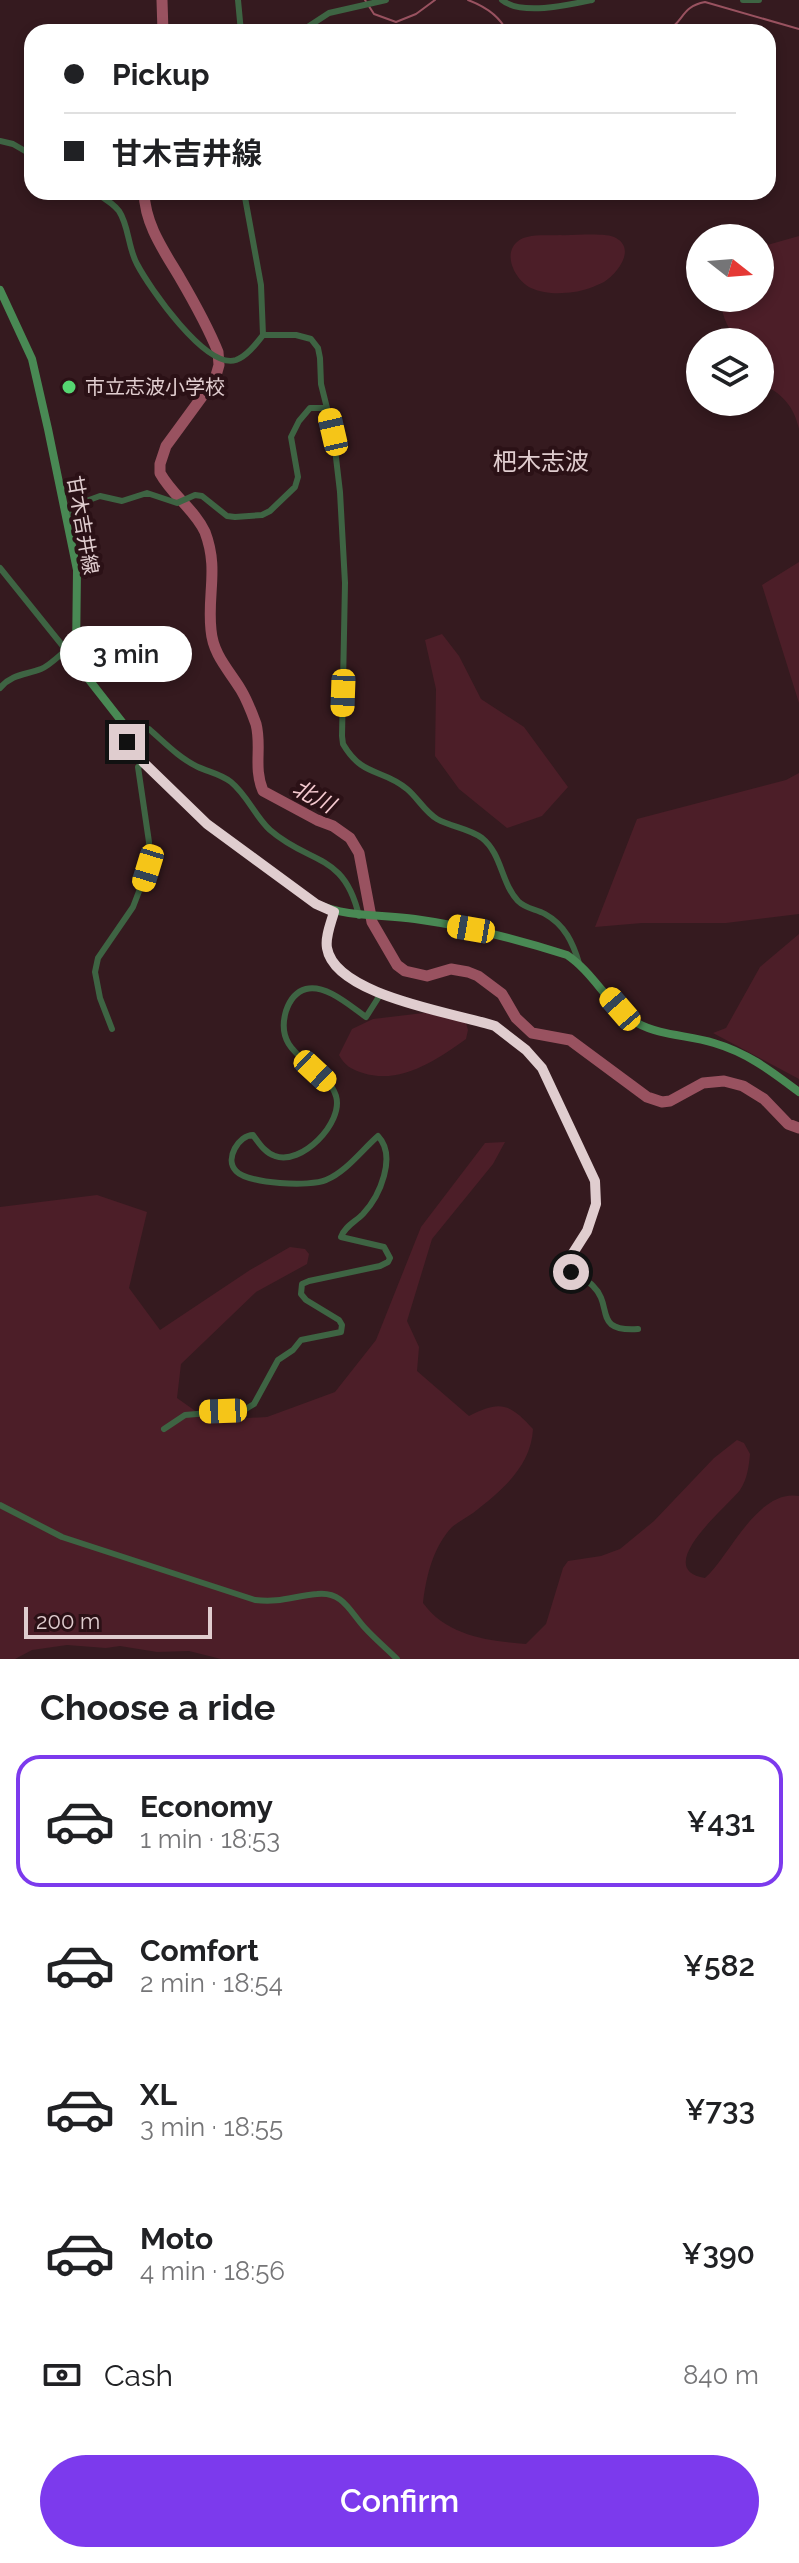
<!DOCTYPE html>
<html lang="en">
<head>
<meta charset="utf-8">
<style>
  :root { --surface:#fff; --page:#f6f6f6; --text:#202124; --muted:#757577; --line:#e0e0e0; --accent:#7c3aed }
  body { margin:0; font-family:Raleway,"Noto Sans JP",sans-serif; background:var(--page); color:var(--text); height:100vh; display:flex; flex-direction:column; font-size:30px; white-space:nowrap }
  * { box-sizing:border-box; margin:0 }
  p { font-size:26px; color:var(--muted) }
  .icon { flex:none; width:44px; height:44px; fill:none; stroke:currentColor; stroke-width:2; stroke-linecap:round; stroke-linejoin:round }
  .map { position:relative; height:1659px; overflow:hidden }
  .sheet { display:flex; flex-direction:column; background:var(--surface); flex:1 }
  .sheet>* { flex:none }
  .banner { position:absolute; left:24px; top:24px; width:752px; height:176px; border-radius:24px; box-shadow:0 4px 12px #0003; display:grid; align-content:center; height:176px; padding:0 40px; background:var(--surface) }
  .needle { width:52px; rotate:107deg }
  .buttons { position:absolute; left:686px; top:224px; display:grid; gap:16px }
  .buttons a { display:grid; place-items:center; width:88px; height:88px; border-radius:50%; background:var(--surface); box-shadow:0 4px 12px #0003; font-size:40px }
  .scale { position:absolute; left:24px; bottom:20px; width:188px; box-sizing:border-box; padding-left:8px; border:4px solid #e0cdcf; border-top:0; font-size:22px; line-height:28px; white-space:nowrap; color:#e0cdcf; -webkit-text-stroke:6px #2b1116; paint-order:stroke }
  .end { position:absolute; width:36px; height:36px; margin:-18px; border:10px solid #e0cdcf; background:#111; box-shadow:0 0 0 4px #111 }
  .from { border-radius:50% }
  .bubble { position:absolute; height:56px; border-radius:28px; background:var(--surface); box-shadow:0 4px 12px #0003; font-size:26px; font-weight:600; line-height:56px; text-align:center }
  .car { position:absolute; width:24px; height:48px; margin:-24px -12px; border-radius:10px; box-shadow:0 0 6px 2px #0007; background:linear-gradient(#f5c518 24%,#345 0 40%,#f5c518 0 76%,#345 0 86%,#f5c518 0) }
  .banner b { display:flex; align-items:center; gap:28px; height:76px; font-size:30px }
  .banner b+b { border-top:2px solid var(--line) }
  .banner i { width:20px; height:20px; background:var(--text) }
  ul { padding:0; list-style:none }
  li { display:flex; align-items:center; gap:24px; height:132px; margin:0 16px 12px; padding:0 24px; border:4px solid transparent; border-radius:24px }
  li div { flex:1 }
  li b { display:block; font-size:30px }
  li em { font-style:normal; font-weight:600 }
  li.active { border-color:var(--accent) }
  li>.icon { width:72px; height:72px; stroke-width:1.5 }
  h2 { padding:0 40px; font-size:36px; line-height:96px }
  .pay { display:flex; align-items:center; gap:20px; height:88px; padding:0 40px; font-size:30px }
  .pay p { margin-inline-start:auto }
  .button { display:flex; gap:16px; margin-top:auto; padding:16px 40px }
  .button a { flex:1; height:92px; border-radius:48px; background:var(--accent); color:#fff; font-size:32px; font-weight:600; line-height:92px; text-align:center }
  .map>svg:first-child { display:block }
  .green { fill:#4c1e28 }
  .lines { fill:none; stroke-linecap:round; stroke-linejoin:round }
  .stream { stroke:#995260; stroke-width:2 }
  .river { stroke:#995260; stroke-width:11 }
  .street { stroke:#3e6443; stroke-width:6 }
  .secondary { stroke:#498954; stroke-width:8 }
  .route { stroke:#e0cdcf; stroke-width:10 }
  .poi-dot { fill:#55d671; stroke:#2b1116; stroke-width:3 }
  .labels { text-anchor:middle; dominant-baseline:central; stroke-width:8; stroke-linejoin:round; paint-order:stroke }
  .poi-label { font-size:20px; fill:#e0cdcf; stroke:#2b1116; text-anchor:start }
  .street-label { font-size:20px; fill:#e0cdcf; stroke:#2b1116 }
  .water-label { font-size:22px; font-style:italic; fill:#f5cad0; stroke:#2b1116 }
  .quarter-label { font-size:24px; fill:#e0cdcf; stroke:#2b1116 }
</style>
</head>
<body>
<div class="map">
<svg width="799" height="1659" viewBox="0 0 799 1659">
  <rect width="100%" height="100%" fill="#351a1f"/>
  <path class="green" d="M560,235C572,236 606,232 616,238C636,249 618,273 604,282C596,286 583,291 574,292C560,294 544,294 531,288C516,281 502,255 517,242C526,233 548,236 560,235Z
    M799,236V429C794,406 782,393 760,383V342H736C729,326 720,317 722,298H760V247Z
    M799,562V703L762,585Z
    M442,634L459,656L481,699L524,727L568,787L542,816L507,828L459,789L435,756L436,689L425,640Z
    M799,773V914L726,923H642L595,927L637,819L786,780Z
    M799,934V1079L713,1033L726,1028L760,967Z
    M432,1012L466,1023L468,1030L466,1039C437,1060 400,1085 363,1073C352,1070 344,1065 339,1055L352,1029L373,1019Z
    M505,1142L493,1164L432,1239L407,1321L419,1347L417,1371L469,1416C499,1401 509,1402 533,1429C531,1467 501,1491 473,1513C466,1518 458,1522 452,1527C433,1547 426,1577 423,1603C447,1636 488,1641 526,1644L546,1624L563,1568L568,1561L601,1556L620,1549L654,1521L714,1458L737,1440L744,1443L750,1454C749,1466 747,1480 740,1490C729,1505 650,1569 705,1578C730,1556 757,1489 799,1496V1659H221L189,1651L157,1652L120,1646L106,1648L67,1645L32,1650L15,1659H0V1207L97,1195L147,1212L129,1288L160,1330L250,1270L290,1247L305,1249L309,1254L307,1264L256,1292L181,1364L177,1398L208,1420L267,1417L335,1392L376,1340L421,1227L485,1143Z"/>
  <g class="lines">
    <path class="stream" d="M365,0L374,14L396,22L416,14L435,0
      M468,0C484,6 500,16 507,32
      M663,32C685,24 679,7 705,2L799,29"/>
    <path class="river" d="M162,0L163,32
      M144,192C145,225 164,251 180,278C194,302 208,327 218,352L219,365L215,379L166,446L160,464V473C172,495 195,510 205,532C219,569 207,594 211,630C213,655 229,670 241,690C247,700 252,713 256,724C262,747 253,767 263,791L317,820L333,826L350,838L359,853L372,922L397,965L405,971L427,976L451,969L468,972L478,976L502,994L516,1018L532,1033L570,1040L647,1097L662,1102L670,1101L703,1083L724,1081L743,1086L764,1099L788,1124L799,1128"/>
    <path class="street" d="M238,0L241,32
      M502,0C521,16 569,5 592,0
      M743,0H759
      M300,32L329,13L386,0
      M0,141L13,144L32,155
      M94,192C102,197 113,203 119,211C129,226 128,248 137,264C149,287 206,370 236,360C247,356 256,344 263,335L261,285L244,192
      M263,335H296L311,339L318,348L320,358L321,384L333,432L340,492L345,583L342,736L343,744C363,778 382,768 407,789C417,797 425,812 437,819C451,827 468,828 482,838C502,854 501,883 518,901C526,909 536,909 545,914C565,925 573,943 579,963
      M68,519L78,504L100,496L122,501L147,493L177,503L195,495L202,496L227,516L235,517L262,515L270,511L295,487L298,477L291,437L299,421L310,408H327
      M0,568L66,650L76,654
      M0,688C12,674 25,675 41,669C49,666 60,655 66,650
      M334,912L327,941V950L336,964L349,976L380,995L495,1026L526,1050L542,1068L590,1167L597,1193L587,1231L568,1259L567,1268C574,1276 586,1278 593,1286C614,1306 592,1332 638,1329
      M112,1029L100,998L95,972L98,958L133,907L148,868L149,842L138,767L144,763L143,734L146,730L149,729C164,742 179,758 198,767C209,772 221,774 231,782C247,795 255,816 270,830C310,865 344,852 359,916
      M164,1429L185,1415L244,1410L254,1404L278,1360L293,1350L301,1340L341,1332L342,1325L339,1320L306,1300L301,1294L302,1284L309,1281L380,1266L388,1262L390,1258L384,1247L341,1237C345,1226 355,1222 363,1214C380,1196 397,1156 378,1136C362,1150 346,1172 326,1180C311,1187 248,1184 236,1171C224,1159 239,1135 253,1135C259,1143 265,1153 275,1156C301,1166 344,1123 336,1096C325,1062 272,1058 286,1011C289,1002 295,992 306,989C326,984 350,1006 366,1017L380,995
      M0,1505L62,1537L255,1600C281,1603 293,1596 317,1594C343,1591 350,1612 365,1628C375,1639 387,1649 397,1659"/>
    <path class="secondary" d="M0,290L32,359L48,429L77,570L76,654L83,672L126,727L127,742L144,763L207,824L316,904C349,918 381,914 415,919C466,926 517,939 567,955C594,973 609,1007 637,1023C661,1036 688,1035 714,1043C748,1053 771,1071 799,1092"/>
  </g>
  <g class="lines">
    <path class="route" d="M127,742L144,763L207,824L316,904L334,912C331,923 325,937 327,948C335,996 456,1013 495,1026L526,1050L542,1068L595,1181L596,1204L587,1231L566,1264L571,1272"/>
  </g>
  <circle class="poi-dot" cx="69" cy="387" r="8"/>
  <g class="labels">
    <g class="poi-label">
      <text x="85" y="387">市立志波小学校</text>
    </g>
    <g class="street-label">
      <text transform="translate(83 525) rotate(80)">甘木吉井線</text>
    </g>
    <g class="water-label">
      <text transform="translate(314 796) rotate(28)">北川</text>
    </g>
    <g class="quarter-label">
      <text x="541" y="461">杷木志波</text>
    </g>
  </g>
</svg>
<div class="buttons">
<a><svg class="needle" viewBox="-14 -14 28 28"><path d="M0-13l5 13h-10z" fill="#e53935"/><path d="M0 13l5-13h-10z" fill="#757577"/></svg></a>
<a><svg class="icon" aria-label="layers" viewBox="0 0 24 24"><path d="M12 4l9 5-9 5-9-5zM3 14l9 5 9-5"/></svg></a>
</div>
<div class="scale">200 m</div>
<i class="end from" style="left:571px;top:1272px"></i>
<i class="end" style="left:127px;top:742px"></i>
<div class="bubble" style="left:60px;top:626px;width:132px">3 min</div>
<i class="car" style="left:333px;top:432px;rotate:347deg"></i>
<i class="car" style="left:343px;top:693px;rotate:182deg"></i>
<i class="car" style="left:148px;top:868px;rotate:197deg"></i>
<i class="car" style="left:471px;top:929px;rotate:280deg"></i>
<i class="car" style="left:620px;top:1009px;rotate:319deg"></i>
<i class="car" style="left:315px;top:1071px;rotate:133deg"></i>
<i class="car" style="left:223px;top:1411px;rotate:268deg"></i>
<div class="banner">
<b><i class="from"></i>Pickup</b>
<b><i></i>甘木吉井線</b>
</div>
</div>
<section class="sheet">
<h2>Choose a ride</h2>
<ul>
<li class="active"><svg class="icon" aria-label="car" viewBox="0 0 24 24"><path d="M5 17H2v-5l4-1 3-4h7l3 4 3 1v5h-3M9 17h6M6 11h13"/><circle cx="7" cy="17" r="2"/><circle cx="17" cy="17" r="2"/></svg><div><b>Economy</b><p>1 min · 18:53</p></div><em>¥431</em></li>
<li><svg class="icon" aria-label="car" viewBox="0 0 24 24"><path d="M5 17H2v-5l4-1 3-4h7l3 4 3 1v5h-3M9 17h6M6 11h13"/><circle cx="7" cy="17" r="2"/><circle cx="17" cy="17" r="2"/></svg><div><b>Comfort</b><p>2 min · 18:54</p></div><em>¥582</em></li>
<li><svg class="icon" aria-label="car" viewBox="0 0 24 24"><path d="M5 17H2v-5l4-1 3-4h7l3 4 3 1v5h-3M9 17h6M6 11h13"/><circle cx="7" cy="17" r="2"/><circle cx="17" cy="17" r="2"/></svg><div><b>XL</b><p>3 min · 18:55</p></div><em>¥733</em></li>
<li><svg class="icon" aria-label="car" viewBox="0 0 24 24"><path d="M5 17H2v-5l4-1 3-4h7l3 4 3 1v5h-3M9 17h6M6 11h13"/><circle cx="7" cy="17" r="2"/><circle cx="17" cy="17" r="2"/></svg><div><b>Moto</b><p>4 min · 18:56</p></div><em>¥390</em></li>
</ul>
<div class="pay"><svg class="icon" aria-label="cash" viewBox="0 0 24 24"><path d="M3 7h18v10H3z"/><circle cx="12" cy="12" r="2"/></svg>Cash<p>840 m</p></div>
<div class="button"><a>Confirm</a></div>
</section>
</body>
</html>
